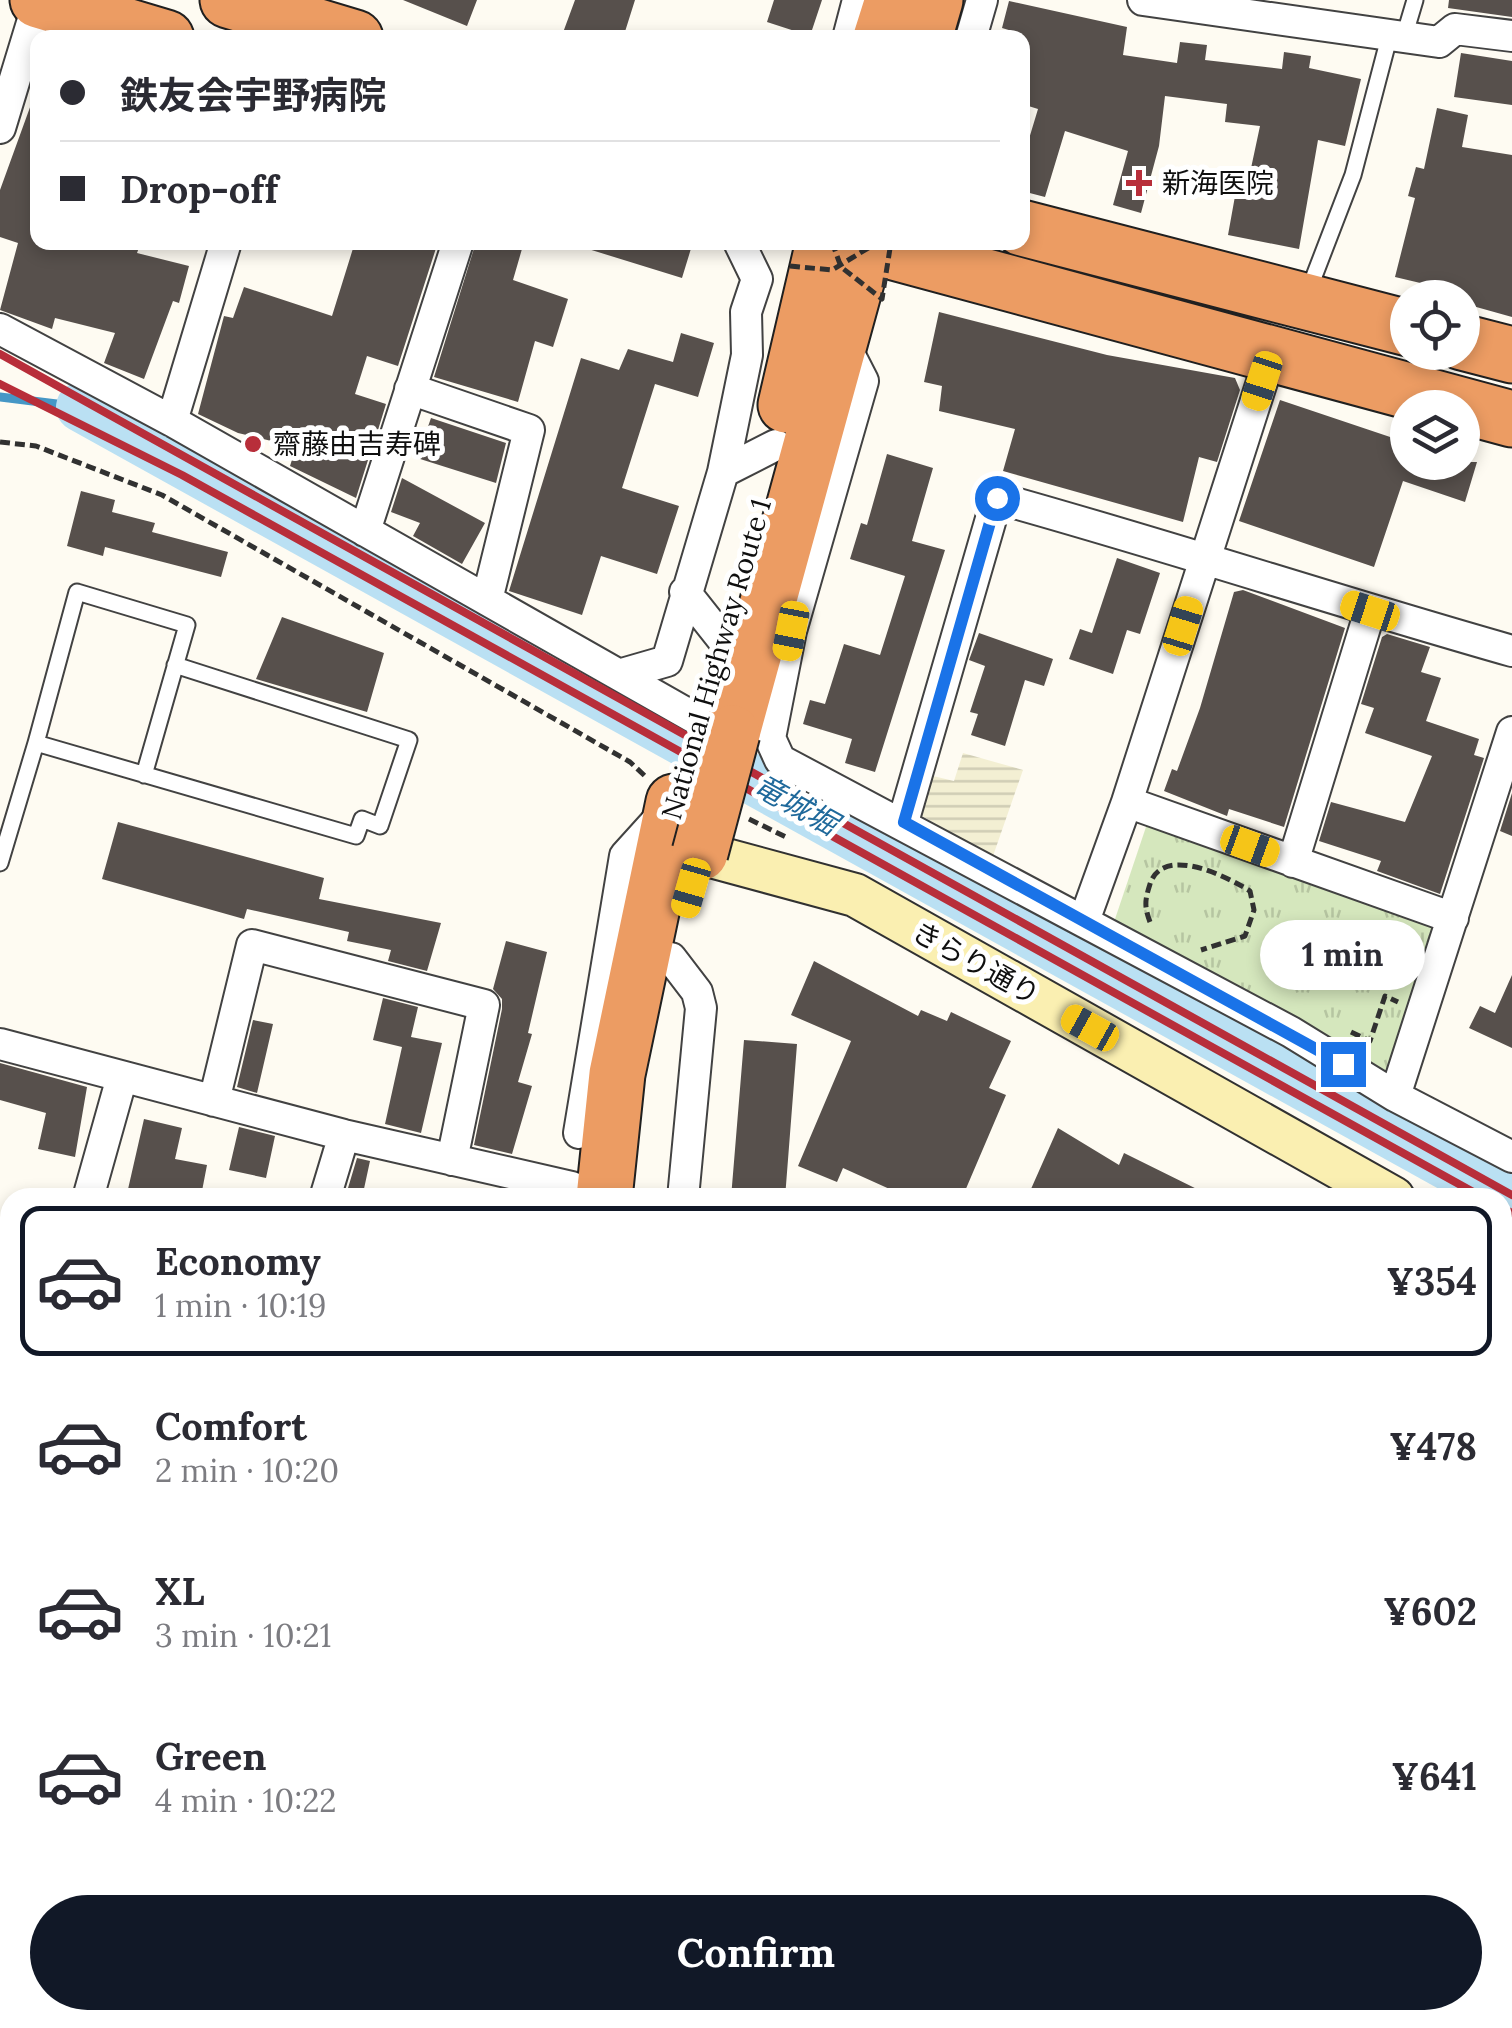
<!DOCTYPE html>
<html lang="en">
<head>
<meta charset="utf-8">
<style>
  :root { --surface:#fff; --page:#f7f7f7; --text:#2b2b33; --muted:#7c7c81; --line:#e1e1e2; --accent:#111827 }
  body { margin:0; font-family:Lora,"Noto Sans JP",serif; background:var(--page); color:var(--text); height:100vh; display:flex; flex-direction:column; font-size:38px; white-space:nowrap }
  * { box-sizing:border-box; margin:0 }
  p { font-size:32px; color:var(--muted) }
  .icon { flex:none; width:55px; height:55px; fill:none; stroke:currentColor; stroke-width:2; stroke-linecap:round; stroke-linejoin:round }
  .map { position:relative; flex:1; overflow:hidden }
  .panel { position:absolute; left:0px; top:1188px; width:1512px; height:842px; display:flex; flex-direction:column; background:var(--surface); border-radius:30px 30px 0 0; box-shadow:0 5px 15px #0003 }
  .panel>* { flex:none }
  .top-card { position:absolute; left:30px; top:30px; width:1000px; height:220px; border-radius:20px; box-shadow:0 5px 15px #0003; display:grid; align-content:center; height:220px; padding:0 30px; background:var(--surface) }
  .buttons { position:absolute; left:1390px; top:280px; display:grid; gap:20px }
  .buttons a { display:grid; place-items:center; width:90px; height:90px; border-radius:50%; background:var(--surface); box-shadow:0 5px 15px #0003; font-size:50px }
  .end { position:absolute; width:45px; height:45px; margin:-22px; border:12px solid #1a73e8; background:#fff; box-shadow:0 0 0 5px #fff }
  .from { border-radius:50% }
  .bubble { position:absolute; height:70px; border-radius:35px; background:var(--surface); box-shadow:0 5px 15px #0003; font-size:32px; font-weight:700; line-height:70px; text-align:center }
  .car { position:absolute; width:30px; height:60px; margin:-30px -15px; border-radius:12px; box-shadow:0 0 8px 2px #0007; background:linear-gradient(#f5c518 24%,#345 0 40%,#f5c518 0 76%,#345 0 86%,#f5c518 0) }
  .top-card b { display:flex; align-items:center; gap:35px; height:95px; font-size:38px }
  .top-card b+b { border-top:2px solid var(--line) }
  .top-card i { width:25px; height:25px; background:var(--text) }
  ul { padding:18px 0 0; list-style:none }
  li { display:flex; align-items:center; gap:30px; height:150px; margin:0 20px 15px; padding:0 10px; border:5px solid transparent; border-radius:20px }
  li div { flex:1 }
  li b { display:block; font-size:38px }
  li em { font-style:normal; font-weight:700 }
  li.current { border-color:var(--accent) }
  li>.icon { width:90px; height:90px; stroke-width:1.5 }
  .button { display:flex; gap:20px; margin-top:auto; padding:20px 30px }
  .button a { flex:1; height:115px; border-radius:60px; background:var(--accent); color:#fff; font-size:40px; font-weight:700; line-height:115px; text-align:center }
  .map>svg:first-child { display:block }
  .farmland { fill:url(#farmland-rules) }
  .park { fill:url(#park-tufts) }
  .water { fill:url(#water-ripples); stroke:#4597c6; stroke-width:2.5 }
  .lines { fill:none; stroke-linecap:round; stroke-linejoin:round }
  .stream { stroke:#4597c6; stroke-width:9 }
  .river { stroke:#bae0f3; stroke-width:50 }
  .building { fill:#57504c }
  .lane-casing { stroke:#424242; stroke-width:19 }
  .street-casing { stroke:#424242; stroke-width:34 }
  .secondary-casing { stroke:#313131; stroke-width:46 }
  .highway-casing { stroke:#202020; stroke-width:59 }
  .path { stroke:#313131; stroke-width:5; stroke-dasharray:10 5; stroke-linecap:butt }
  .lane { stroke:#fff; stroke-width:15 }
  .street { stroke:#fff; stroke-width:30 }
  .secondary { stroke:#faefb1; stroke-width:42 }
  .highway { stroke:#ec9c63; stroke-width:55 }
  .rail { stroke:#b82e3a; stroke-width:8 }
  .highway-bridge-casing { stroke:#202020; stroke-width:59; stroke-linecap:butt }
  .path-bridge { stroke:#313131; stroke-width:5; stroke-dasharray:10 5; stroke-linecap:butt }
  .highway-bridge { stroke:#ec9c63; stroke-width:55 }
  .route { stroke:#1a73e8; stroke-width:12 }
  .poi-dot { fill:#b82e3a; stroke:#fff; stroke-width:4 }
  .labels { text-anchor:middle; dominant-baseline:central; stroke-width:10; stroke-linejoin:round; paint-order:stroke }
  .poi-label { font-size:28px; fill:#0f0f0f; stroke:#fff; text-anchor:start }
  .street-label { font-size:28px; fill:#0f0f0f; stroke:#fff }
  .water-label { font-size:30px; font-style:italic; fill:#1f699b; stroke:#fff }
</style>
</head>
<body>
<div class="map">
<svg width="1512" height="2028" viewBox="0 0 1512 2028">
  <defs>
    <pattern id="farmland-rules" width="6" height="5" patternUnits="userSpaceOnUse" patternTransform="scale(2.5)"><rect width="6" height="5" fill="#f3efd3"/><path d="M0 2.5h6" fill="none" stroke="#cfccb4"/></pattern>
    <pattern id="park-tufts" width="24" height="20" patternUnits="userSpaceOnUse" patternTransform="scale(2.5)"><rect width="24" height="20" fill="#d5e7bd"/><path d="M3 7l-1-3M5 7V3M7 7l1-3M15 17l-1-3M17 17v-4M19 17l1-3" fill="none" stroke="#b6c5a1"/></pattern>
    <pattern id="water-ripples" width="26" height="14" patternUnits="userSpaceOnUse" patternTransform="scale(2.5)"><rect width="26" height="14" fill="#bae0f3"/><path d="M2 4q2-2 4 0t4 0M15 11q2-2 4 0t4 0" fill="none" stroke="#9fbfcf"/></pattern>
  </defs>
  <rect width="100%" height="100%" fill="#fefbf2"/>
  <path class="farmland" d="M963,753L1023,770L993,856L922,816L933,776L954,781Z"/>
  <path class="park" d="M1148,821L1445,923L1397,1078L1113,925Z"/>
  <path class="water" d="M0,1841L10,1844V2020H447L459,2028H0Z"/>
  <g class="lines">
    <path class="stream" d="M0,397L81,407"/>
    <path class="river" d="M81,407L1512,1201"/>
  </g>
  <path class="building" d="M403,0H477L467,26Z
    M575,0H635L623,38H561Z
    M774,0H822L810,36L767,22Z
    M1449,0H1512V17L1448,8Z
    M1009,1L1127,27L1123,55L1177,63L1180,42L1207,45L1205,60L1282,69L1284,52L1311,56L1309,68L1361,79L1345,146L1318,140L1299,249L1228,235L1237,185L1247,187L1260,126L1225,122L1227,104L1165,96L1159,146L1141,213L1113,205L1128,151L1065,131L1045,197L1022,191V162L1038,109L1022,104V34L1002,28Z
    M1461,53L1512,61V105L1454,97Z
    M33,99L38,100V242H141L137,253L189,266L179,303L173,301L144,379L104,363L115,333L55,318L52,329L0,310L18,243L0,237V190Z
    M1437,108L1468,115L1462,147L1512,155V317L1462,303V298H1448L1450,290L1395,277L1415,198L1408,196L1416,167L1424,169Z
    M355,242H438L398,366L367,356L355,394L386,404L374,443L366,441L360,455L368,460L356,498L290,466L296,447L238,433L198,414L224,316L233,318L244,287L332,316Z
    M476,242H524L513,280L568,299L553,347L535,341L518,402L434,377Z
    M585,242H693L682,278L585,248Z
    M939,312L1107,355L1235,378L1240,390L1217,462L1199,457L1183,522L1003,471L1015,429L939,411L942,386L924,382Z
    M681,333L714,343L698,397L655,384L622,488L679,506L657,574L601,556L582,615L509,591L581,358L619,370L628,349L673,362Z
    M1280,400L1408,443V462H1477L1465,502L1403,481L1374,567L1239,521Z
    M431,418L506,443L496,483L417,458Z
    M887,454L933,468L912,541L945,550L875,772L845,763L852,739L803,724L810,700L825,704L844,644L880,655L905,576L850,559L861,523L867,525Z
    M402,478L485,523L462,564L413,536L420,523L391,512Z
    M81,491L115,500L112,512L155,523L152,532L228,552L221,577L105,547L103,556L67,546Z
    M1117,558L1160,573L1140,634L1127,630L1113,674L1069,659L1080,629L1092,633Z
    M1243,590L1345,628L1284,827L1229,809L1227,816L1164,791L1172,769L1177,771L1200,708L1234,592Z
    M282,617L384,653L367,712L256,679Z
    M979,633L1053,659L1044,686L1025,680L1005,746L971,735L978,714L970,712L985,666L969,660Z
    M1387,634L1430,647L1421,672L1441,678L1426,721L1479,739L1474,755L1484,758L1440,894L1377,871L1381,861L1319,841L1331,802L1405,822L1432,756L1365,733L1374,708L1361,704L1382,637Z
    M1512,793V836L1500,831Z
    M118,822L324,878L319,899L441,923L427,971L388,961L391,950L347,941L349,932L247,909L244,919L102,879Z
    M506,941L547,952L528,1033L532,1034L518,1082L532,1086L512,1154L474,1145L502,1009V999L493,989Z
    M814,961L918,1016L921,1010L947,1021L951,1012L1011,1041L989,1088L1006,1095L962,1198H890L894,1191L843,1168L837,1182L798,1166L851,1041L791,1015Z
    M1512,975V1048L1469,1028L1480,1006L1495,1013Z
    M383,998L418,1007L411,1037L442,1043L421,1133L385,1124L402,1047L373,1040Z
    M253,1020L273,1024L257,1093L237,1087Z
    M744,1040L797,1044L785,1198H731Z
    M0,1063L87,1087L75,1157L38,1149L46,1113L0,1100Z
    M144,1119L182,1128L175,1159L207,1165L202,1191L190,1189L188,1198H126Z
    M239,1127L275,1136L266,1178L229,1170Z
    M1058,1128L1119,1165L1124,1153L1215,1198H1027Z
    M357,1158L370,1161L362,1198H345Z"/>
  <g class="lines">
    <defs>
      <path id="lane" d="M1404,37L1415,0
        M1308,292L1353,175L1390,34
        M36,743L77,592L187,625L144,775
        M0,863L36,743L356,836L362,819L380,826L409,740L175,665"/>
      <path id="street" d="M1143,0L1439,42L1455,29L1512,36
        M848,38L858,0
        M971,38L982,0
        M0,128L39,0
        M0,329L172,421L700,721
        M841,338L863,381L791,631L770,738L780,760L1291,1032L1395,1096L1512,1157
        M410,389L529,430L487,600
        M172,421L226,242
        M723,472L776,445
        M365,531L458,242
        M685,592L723,640
        M622,674L667,661L723,472L747,355L746,312L757,279L739,242
        M1127,802L1453,918
        M903,822L997,498C1170,546 1339,602 1512,651
        M1293,862L1370,611
        M1084,921L1127,802L1270,357
        M671,958L697,992L701,1008L683,1198
        M0,1044L344,1135L572,1187
        M1395,1096L1512,732
        M214,1101L252,945L484,1005L452,1160
        M579,1133L625,856L663,814
        M88,1198L122,1077
        M325,1198L344,1135
        M0,1383L10,1387
        M1502,1407L1512,1386
        M0,1469L10,1473
        M0,1498L10,1501
        M1502,1963L1512,1946
        M784,2020L793,2028
        M848,2020L849,2028
        M1099,2020L1113,2028
        M1229,2028L1233,2020
        M1466,2028L1470,2020"/>
      <path id="secondary" d="M700,853L855,895L1393,1198
        M1502,1259L1512,1264"/>
      <path id="highway" d="M38,0L166,38
        M228,0L355,38
        M881,38L893,0
        M924,38L935,0
        M1022,228L1408,328
        M857,242L1512,419
        M1462,342L1512,355
        M786,405L824,242
        M732,733L867,242
        M604,1198L617,1074L674,802
        M408,2028L410,2020
        M449,2028L451,2020"/>
    </defs>
    <use href="#lane" class="lane-casing"/>
    <use href="#street" class="street-casing"/>
    <use href="#secondary" class="secondary-casing"/>
    <use href="#highway" class="highway-casing"/>
    <path class="path" d="M0,442L36,446L162,495L630,762L646,777
      M749,819L788,838
      M1150,922C1144,906 1145,900 1150,884C1163,844 1228,877 1250,891L1254,910L1245,936L1201,950
      M1351,1032L1370,1041L1385,996L1398,1002
      M1502,1899L1512,1904"/>
    <use href="#lane" class="lane"/>
    <use href="#street" class="street"/>
    <use href="#secondary" class="secondary"/>
    <use href="#highway" class="highway"/>
    <path class="rail" d="M0,354L1512,1195
      M0,384L182,475L1484,1198
      M1502,1208L1512,1213"/>
    <defs>
      <path id="highway-bridge" d="M700,853L732,733"/>
    </defs>
    <use href="#highway-bridge" class="highway-bridge-casing"/>
    <path class="path-bridge" d="M832,242L841,267L882,299L891,242
      M790,266L832,270L878,242"/>
    <use href="#highway-bridge" class="highway-bridge"/>
  </g>
  <g class="lines">
    <path class="route" d="M997,498L904,822L1343,1064"/>
  </g>
  <g class="poi-dot">
    <path d="M1134 168h10v10h10v10h-10v10h-10v-10h-10v-10h10z"/>
    <circle cx="253" cy="444" r="10"/>
  </g>
  <g class="labels">
    <g class="poi-label">
      <text x="1162" y="183">新海医院</text>
      <text x="273" y="444">齋藤由吉寿碑</text>
    </g>
    <g class="street-label">
      <text transform="translate(716 659) rotate(-74)">National Highway Route 1</text>
      <text transform="translate(976 963) rotate(29)">きらり通り</text>
    </g>
    <g class="water-label">
      <text transform="translate(796 804) rotate(29)">竜城堀</text>
    </g>
  </g>
</svg>
<div class="buttons">
<a><svg class="icon" aria-label="locate" viewBox="0 0 24 24"><circle cx="12" cy="12" r="6"/><path d="M12 2v4M12 18v4M2 12h4M18 12h4"/></svg></a>
<a><svg class="icon" aria-label="layers" viewBox="0 0 24 24"><path d="M12 4l9 5-9 5-9-5zM3 14l9 5 9-5"/></svg></a>
</div>
<i class="end from" style="left:997px;top:498px"></i>
<i class="end" style="left:1343px;top:1064px"></i>
<div class="bubble" style="left:1260px;top:920px;width:165px">1 min</div>
<i class="car" style="left:1262px;top:381px;rotate:198deg"></i>
<i class="car" style="left:1370px;top:611px;rotate:288deg"></i>
<i class="car" style="left:1183px;top:626px;rotate:17deg"></i>
<i class="car" style="left:791px;top:631px;rotate:191deg"></i>
<i class="car" style="left:1250px;top:846px;rotate:110deg"></i>
<i class="car" style="left:691px;top:888px;rotate:196deg"></i>
<i class="car" style="left:1090px;top:1028px;rotate:299deg"></i>
<div class="top-card">
<b><i class="from"></i>鉄友会宇野病院</b>
<b><i></i>Drop-off</b>
</div>
<section class="panel">
<ul>
<li class="current"><svg class="icon" aria-label="car" viewBox="0 0 24 24"><path d="M5 17H2v-5l4-1 3-4h7l3 4 3 1v5h-3M9 17h6M6 11h13"/><circle cx="7" cy="17" r="2"/><circle cx="17" cy="17" r="2"/></svg><div><b>Economy</b><p>1 min · 10:19</p></div><em>¥354</em></li>
<li><svg class="icon" aria-label="car" viewBox="0 0 24 24"><path d="M5 17H2v-5l4-1 3-4h7l3 4 3 1v5h-3M9 17h6M6 11h13"/><circle cx="7" cy="17" r="2"/><circle cx="17" cy="17" r="2"/></svg><div><b>Comfort</b><p>2 min · 10:20</p></div><em>¥478</em></li>
<li><svg class="icon" aria-label="car" viewBox="0 0 24 24"><path d="M5 17H2v-5l4-1 3-4h7l3 4 3 1v5h-3M9 17h6M6 11h13"/><circle cx="7" cy="17" r="2"/><circle cx="17" cy="17" r="2"/></svg><div><b>XL</b><p>3 min · 10:21</p></div><em>¥602</em></li>
<li><svg class="icon" aria-label="car" viewBox="0 0 24 24"><path d="M5 17H2v-5l4-1 3-4h7l3 4 3 1v5h-3M9 17h6M6 11h13"/><circle cx="7" cy="17" r="2"/><circle cx="17" cy="17" r="2"/></svg><div><b>Green</b><p>4 min · 10:22</p></div><em>¥641</em></li>
</ul>
<div class="button"><a>Confirm</a></div>
</section>
</div>
</body>
</html>
